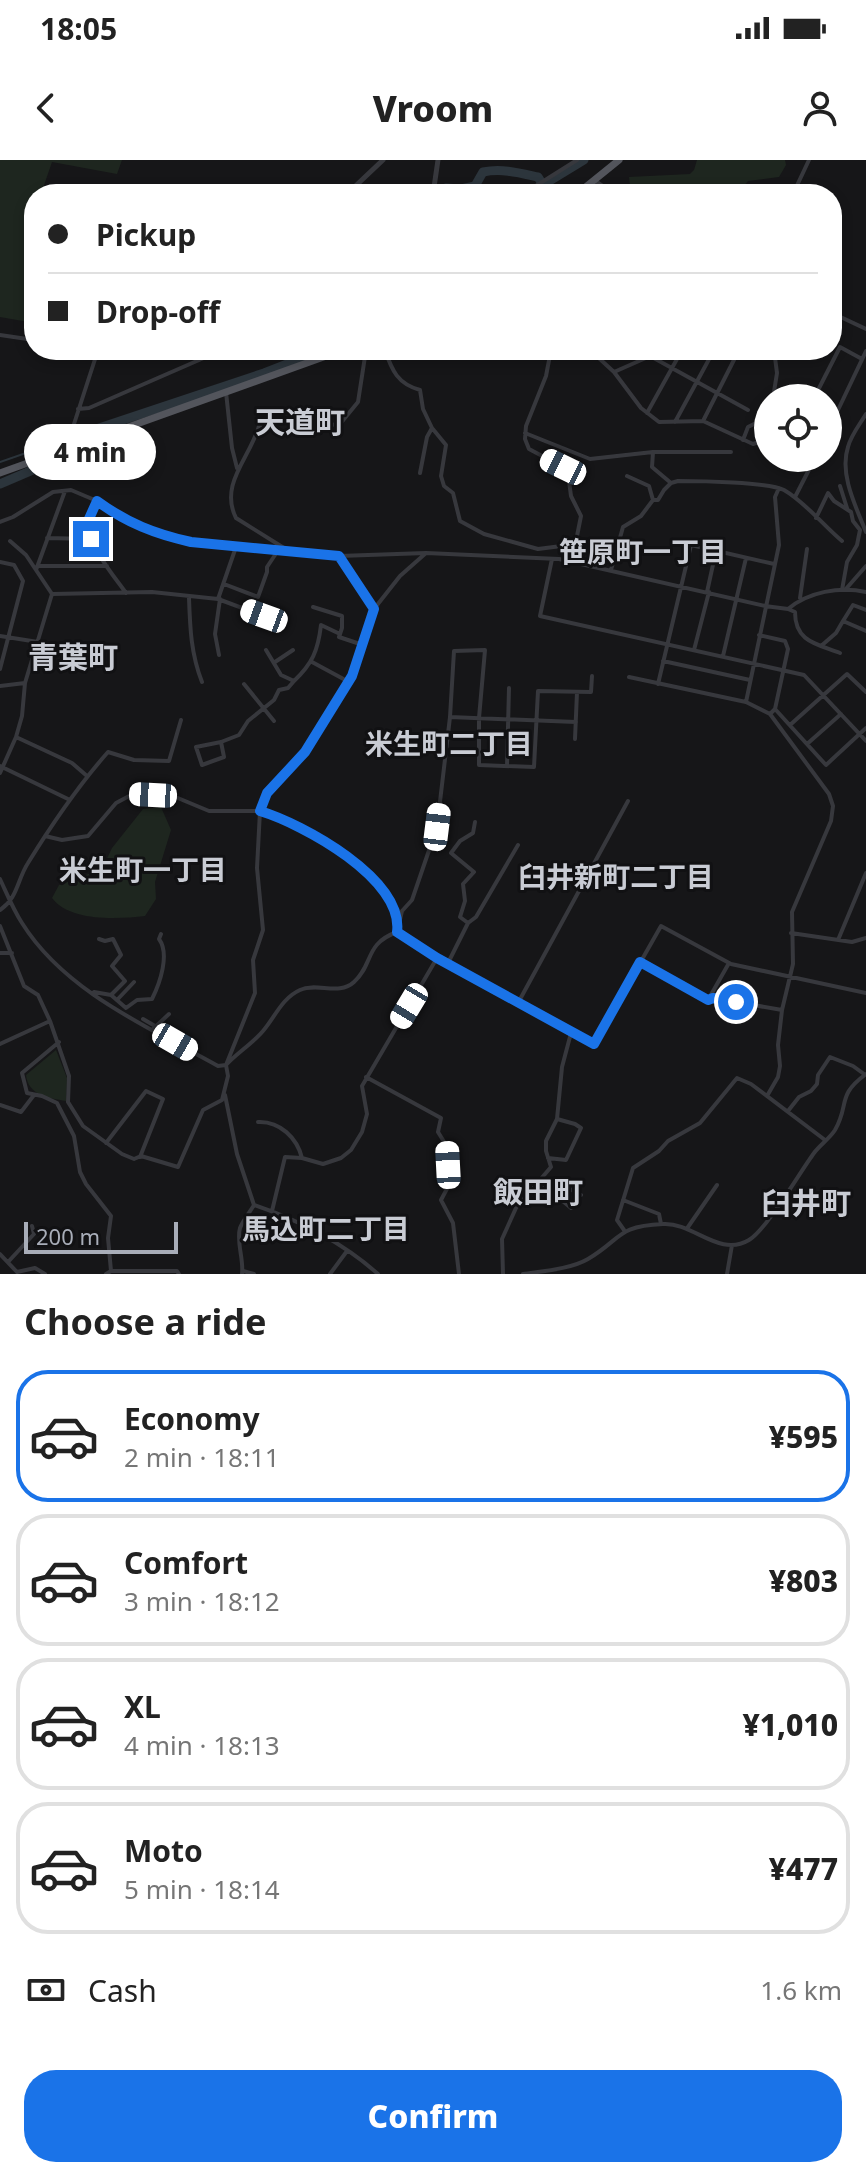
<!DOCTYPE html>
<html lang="en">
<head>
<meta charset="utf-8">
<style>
  :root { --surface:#fff; --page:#f2f2f2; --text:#222; --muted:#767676; --line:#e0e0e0; --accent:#1a73e8 }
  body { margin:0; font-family:"Noto Sans","Noto Sans JP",sans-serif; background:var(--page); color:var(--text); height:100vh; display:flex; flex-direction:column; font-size:30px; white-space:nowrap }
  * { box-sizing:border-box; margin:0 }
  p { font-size:26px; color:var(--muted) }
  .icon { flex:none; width:44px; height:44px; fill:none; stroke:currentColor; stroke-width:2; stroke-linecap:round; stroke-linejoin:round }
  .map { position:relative; height:1114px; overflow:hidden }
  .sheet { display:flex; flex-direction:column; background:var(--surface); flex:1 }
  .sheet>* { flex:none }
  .guide { position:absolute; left:24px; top:24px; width:818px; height:176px; border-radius:32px; box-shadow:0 4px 12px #0003; display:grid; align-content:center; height:176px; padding:0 24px; background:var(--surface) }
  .buttons { position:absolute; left:754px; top:224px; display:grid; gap:16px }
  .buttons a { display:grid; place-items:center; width:88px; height:88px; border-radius:50%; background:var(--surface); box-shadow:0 4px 12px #0003; font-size:40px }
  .scale { position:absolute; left:24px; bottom:20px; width:154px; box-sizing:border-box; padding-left:8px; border:4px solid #a8adb8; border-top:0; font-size:22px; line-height:28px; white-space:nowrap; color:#a8adb8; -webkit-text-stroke:6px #111113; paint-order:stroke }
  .end { position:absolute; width:36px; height:36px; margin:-18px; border:10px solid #1a73e8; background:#fff; box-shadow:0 0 0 4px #fff }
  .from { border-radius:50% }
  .bubble { position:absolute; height:56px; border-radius:28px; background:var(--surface); box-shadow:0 4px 12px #0003; font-size:26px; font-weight:800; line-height:56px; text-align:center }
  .car { position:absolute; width:24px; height:48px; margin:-24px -12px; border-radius:10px; box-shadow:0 0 6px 2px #0007; background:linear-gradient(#fff 24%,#345 0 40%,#fff 0 76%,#345 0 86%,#fff 0) }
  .guide b { display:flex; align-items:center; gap:28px; height:76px; font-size:30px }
  .guide b+b { border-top:2px solid var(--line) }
  .guide i { width:20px; height:20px; background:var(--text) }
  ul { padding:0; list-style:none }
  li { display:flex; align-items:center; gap:24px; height:132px; margin:0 16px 12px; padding:0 8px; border:4px solid var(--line); border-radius:32px }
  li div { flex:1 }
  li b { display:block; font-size:30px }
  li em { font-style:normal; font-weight:800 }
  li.current { border-color:var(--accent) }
  li>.icon { width:72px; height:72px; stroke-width:1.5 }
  h2 { padding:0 24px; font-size:36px; line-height:96px }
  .pay { display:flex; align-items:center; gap:20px; height:88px; padding:0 24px; font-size:30px }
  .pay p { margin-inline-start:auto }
  .button { display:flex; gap:16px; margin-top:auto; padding:16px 24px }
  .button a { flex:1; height:92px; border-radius:32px; background:var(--accent); color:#fff; font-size:32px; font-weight:800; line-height:92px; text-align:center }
  .status { display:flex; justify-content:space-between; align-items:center; height:56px; padding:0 40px; background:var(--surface); direction:ltr }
  .status svg { height:22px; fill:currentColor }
  header { display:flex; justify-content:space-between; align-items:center; height:104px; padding:0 24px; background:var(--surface); font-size:36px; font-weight:800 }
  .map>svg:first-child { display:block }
  .green { fill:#1e261f }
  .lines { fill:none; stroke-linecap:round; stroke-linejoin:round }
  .stream { stroke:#2c353c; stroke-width:2 }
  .river { stroke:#2c353c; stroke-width:9 }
  .minor { stroke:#37383d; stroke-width:4 }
  .tertiary { stroke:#37383d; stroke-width:5 }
  .primary { stroke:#53555c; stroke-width:7 }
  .route { stroke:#1a73e8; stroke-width:10 }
  .labels { text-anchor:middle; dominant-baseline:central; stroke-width:6; stroke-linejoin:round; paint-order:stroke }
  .neighbourhood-label { font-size:28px; font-weight:bold; fill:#c9ccd4; stroke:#111113 }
  .quarter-label { font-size:30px; font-weight:bold; fill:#c9ccd4; stroke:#111113 }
</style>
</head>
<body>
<div class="status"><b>18:05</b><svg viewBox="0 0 49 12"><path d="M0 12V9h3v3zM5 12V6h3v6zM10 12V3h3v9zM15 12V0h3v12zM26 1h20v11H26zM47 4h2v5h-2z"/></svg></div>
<header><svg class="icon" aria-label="back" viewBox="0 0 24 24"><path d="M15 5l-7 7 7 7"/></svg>Vroom<svg class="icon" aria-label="person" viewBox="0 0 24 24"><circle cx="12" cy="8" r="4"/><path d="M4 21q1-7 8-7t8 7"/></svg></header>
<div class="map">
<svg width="866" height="1114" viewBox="0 0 866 1114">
  <rect width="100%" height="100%" fill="#161618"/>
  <path class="green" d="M0,0H122L117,14L52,2L41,34H34V163L0,157Z
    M697,0H785L786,5L779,17L748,21L745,25L748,34H631L629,17L690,14L694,10Z
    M161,647L171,670L155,722L156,739L145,756C118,759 70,762 52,738L59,725L102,709L112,688L143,649Z
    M56,890L67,918L66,941C48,938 28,935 26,915Z"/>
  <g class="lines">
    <path class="stream" d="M0,302L46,286"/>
    <path class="river" d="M446,28L461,29L475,26L483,12C502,8 520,13 538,17L543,25L584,0
      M530,34L543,25
      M75,276L264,213L323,190
      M45,292L46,286L66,279
      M0,324L42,306L43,303"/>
    <path class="minor" d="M594,20L614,34
      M119,34L121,32
      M523,34L577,0
      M793,34L809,0
      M832,153L866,169
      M0,175L34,180
      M385,190C392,211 398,224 420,230L423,249L432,268L446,285L441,316L444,326L453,333L460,361L484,374L538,389L577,384
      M551,190L546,216L526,266L525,279L529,289L563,307L569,321L571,336L581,356L572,401
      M590,190L614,212L641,248L659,262L703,261L753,284L768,279
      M650,196L748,250
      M614,212L664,190
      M226,232L232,288L237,308
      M773,238L777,213L774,190
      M814,238L840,187L862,199
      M78,249L89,248L222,190
      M647,253L682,190
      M866,254C860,264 851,275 848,287C839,314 856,347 866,372
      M703,261L739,190
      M675,262L714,190
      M828,271L866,191
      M525,273L590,299L653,292H731
      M743,280L748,267L764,259L768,251
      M69,287L74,264L98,190
      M653,292L652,307L671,323
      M420,313L427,277L432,268
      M627,316L649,326L653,340
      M840,326L847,348
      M795,337L815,298
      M97,341C75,374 107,406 126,433
      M816,358L828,333L834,341L851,352L853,361L860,370L857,385L847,402L842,430
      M0,362L13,357L53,332L71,330L97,341L137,366L191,382L339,396L426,393L559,399L765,446L788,449C808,432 840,426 866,432
      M47,378L91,379
      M10,381L26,395L36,410
      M284,388L236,358C219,324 250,298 259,266L302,258L319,266L340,264L358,242L366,190
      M339,396L374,449
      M552,399L540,456L804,515L866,581
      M0,402L14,405L23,421L0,509
      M38,406H107
      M611,410L623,367L641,356L653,340H658L664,330L671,323L678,321C699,321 768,322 784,330C805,342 823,365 842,381
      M224,424L258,437L267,412V407L279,389
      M845,430L866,406
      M707,432L716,391
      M52,434L152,432L218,439L264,456L272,467
      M189,438C190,468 191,494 202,522
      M800,438L807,389
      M218,439L237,384
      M313,447L342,456V468L339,477L363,485
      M788,449L795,452C795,482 817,484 840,493
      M866,450L853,445L843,461L866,471
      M759,475L785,481L788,489L775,549L770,554
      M0,476L38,482
      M821,486L836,473L843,461
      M266,490L281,515L294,521C312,504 318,491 321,465L340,474
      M694,490L709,432
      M219,495L215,474L220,439
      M723,496L746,398
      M663,501L750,520
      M275,502L293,490
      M312,502L349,522
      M629,517L746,542L770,554L829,634L833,646L831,661L792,752L793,804L782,850L713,838L708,840
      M244,524L274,561
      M658,524L691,385L774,404
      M0,526L25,523
      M746,542L779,385L775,337L779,328
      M775,549L826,605L866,568
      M450,557L576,562
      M790,565L847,514L866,532
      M16,577L72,603L87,616
      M575,579L577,532
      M221,582L224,597L202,605L196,587L221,582L239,575L248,561L274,540L279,530L288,528L294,521
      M807,584L841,554
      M0,606L70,640
      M507,606L509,528
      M0,613L16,577L22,556L25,523L52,434L36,410L65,331
      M45,676L62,680L88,676L116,643L133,634L173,636L209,651H260L277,656L319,678L362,707L386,734L398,763
      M0,719C7,734 13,749 22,763C65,832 150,868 218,906L226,905C237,893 252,884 263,871C275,857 282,838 300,830C317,822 339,836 354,822C374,804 364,784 397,772
      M0,750C18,738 17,720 28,703C52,664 78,626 108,592L134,600L169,601L181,560
      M468,763L460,757L465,741L463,724L474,712L451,693L460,681L473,673L475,662
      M0,766L24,826L38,835L50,861L69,916L68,942L83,966L122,994L134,999L141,996L178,1007L203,950L222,940L228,916L226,905L255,833L253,800L263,770L257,708L260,651L263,640L305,592L352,516L374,449L400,416L426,393
      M397,772L402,751L412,740L437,667L450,557L454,491L485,490L479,558V605L534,607L538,531L591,532L592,516
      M397,772L437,798L594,884L661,766L731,804L866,833
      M791,773L852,782L866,778
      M99,779L105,781L113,779L121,795L112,806L125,821L111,835
      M838,780L866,713
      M0,793H12
      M640,802L708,840L729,803
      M448,803L468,763L476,757L518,685
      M94,832L111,835L126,848L137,840L152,839C160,823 170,794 159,779L161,774
      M117,840L134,822
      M518,843L628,641
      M143,859L155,866
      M153,869L169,854
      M59,882L22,913L27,933L42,936L57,943L74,976L80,1012L86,1024L111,1056L108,1078L111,1111
      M0,884L50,861
      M366,917L441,958L438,972L446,985L449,1025L441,1040L453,1063L459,1114
      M225,935L237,994L254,1045C250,1052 243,1060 240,1068C236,1082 244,1099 242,1114
      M767,936L778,917L780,906L778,885L782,850
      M0,945L21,952L34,935
      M788,951L799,937L811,931L817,924L818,915L830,897L853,906L864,914
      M258,962C280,961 297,978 302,998
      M106,983L146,931L163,939L140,997
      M548,998L566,1000L581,968L575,964L557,959
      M540,1022L571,1048
      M561,1040L570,1029L581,1035
      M623,1040L659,1054L661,1064
      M254,1045C298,1060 343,1083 378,1114
      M272,1051L285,997L302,998L323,1004L341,998L351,990L362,972L367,954L362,926L437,798
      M688,1067L717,1025
      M624,1070L617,1060L633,1008L659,991L668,981L700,963L737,918L751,924L825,980
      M0,1094L17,1112
      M8,1102L34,1074L32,1066
      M243,1111L254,1114
      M17,1112L35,1108L45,1114
      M106,1114L111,1111H177L179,1114
      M330,1114L347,1091
      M503,1114L502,1079L516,1048L551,1007L546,991V981L557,959L562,907L571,873
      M523,1114C543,1111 571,1109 588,1099C622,1079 616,1066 663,1064C693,1062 719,1098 749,1080C767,1069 800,1012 814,993C820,985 830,978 835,970C850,944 836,936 866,914
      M727,1114L732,1085"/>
    <path class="tertiary" d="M347,34L383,0
      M433,34L438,0"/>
    <path class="primary" d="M577,34L619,0
      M0,313L343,190"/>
  </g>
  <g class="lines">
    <path class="route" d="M91,379L88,361L97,341C127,363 155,374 191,382L339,396L374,449L352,516L305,592L267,633L260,651C303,664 404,719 397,772L437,798L594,884L640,802L708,840L713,838L736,842"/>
  </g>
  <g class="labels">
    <g class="neighbourhood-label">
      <text x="643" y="391">笹原町一丁目</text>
      <text x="449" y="583">米生町二丁目</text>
      <text x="143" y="709">米生町一丁目</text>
      <text x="616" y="716">臼井新町二丁目</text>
      <text x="326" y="1068">馬込町二丁目</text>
    </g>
    <g class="quarter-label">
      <text x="300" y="261">天道町</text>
      <text x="73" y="496">青葉町</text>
      <text x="538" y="1031">飯田町</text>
      <text x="806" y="1042">臼井町</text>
    </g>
  </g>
</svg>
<div class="buttons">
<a><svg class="icon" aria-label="locate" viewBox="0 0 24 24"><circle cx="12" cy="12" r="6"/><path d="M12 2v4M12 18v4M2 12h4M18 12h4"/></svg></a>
</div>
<div class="scale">200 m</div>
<i class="end from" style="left:736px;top:842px"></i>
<i class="end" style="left:91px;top:379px"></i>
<div class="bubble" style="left:24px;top:264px;width:132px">4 min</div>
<i class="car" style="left:563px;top:307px;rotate:296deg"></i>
<i class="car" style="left:264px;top:456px;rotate:290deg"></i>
<i class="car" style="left:153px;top:635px;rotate:273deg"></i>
<i class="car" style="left:437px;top:667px;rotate:7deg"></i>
<i class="car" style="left:409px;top:846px;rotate:211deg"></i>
<i class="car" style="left:175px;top:882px;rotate:120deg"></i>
<i class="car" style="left:448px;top:1005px;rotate:357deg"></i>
<div class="guide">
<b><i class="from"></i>Pickup</b>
<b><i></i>Drop-off</b>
</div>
</div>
<section class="sheet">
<h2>Choose a ride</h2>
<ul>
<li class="current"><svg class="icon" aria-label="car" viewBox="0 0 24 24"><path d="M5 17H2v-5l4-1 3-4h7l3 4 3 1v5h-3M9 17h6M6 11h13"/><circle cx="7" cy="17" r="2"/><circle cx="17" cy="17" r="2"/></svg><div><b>Economy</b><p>2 min · 18:11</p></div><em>¥595</em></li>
<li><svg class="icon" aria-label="car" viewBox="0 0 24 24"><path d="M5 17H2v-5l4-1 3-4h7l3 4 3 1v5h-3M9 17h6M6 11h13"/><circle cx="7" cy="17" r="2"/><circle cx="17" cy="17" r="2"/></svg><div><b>Comfort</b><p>3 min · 18:12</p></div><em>¥803</em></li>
<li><svg class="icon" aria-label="car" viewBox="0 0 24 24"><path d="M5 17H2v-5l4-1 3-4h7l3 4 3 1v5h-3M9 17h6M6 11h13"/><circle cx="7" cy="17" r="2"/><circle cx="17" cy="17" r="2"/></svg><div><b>XL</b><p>4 min · 18:13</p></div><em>¥1,010</em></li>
<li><svg class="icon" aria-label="car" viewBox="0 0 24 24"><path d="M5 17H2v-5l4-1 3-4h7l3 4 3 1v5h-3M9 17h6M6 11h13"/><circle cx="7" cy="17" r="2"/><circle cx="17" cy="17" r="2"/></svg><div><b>Moto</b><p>5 min · 18:14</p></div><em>¥477</em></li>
</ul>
<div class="pay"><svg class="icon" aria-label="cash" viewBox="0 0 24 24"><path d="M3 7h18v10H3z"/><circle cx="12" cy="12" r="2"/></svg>Cash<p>1.6 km</p></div>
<div class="button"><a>Confirm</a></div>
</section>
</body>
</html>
